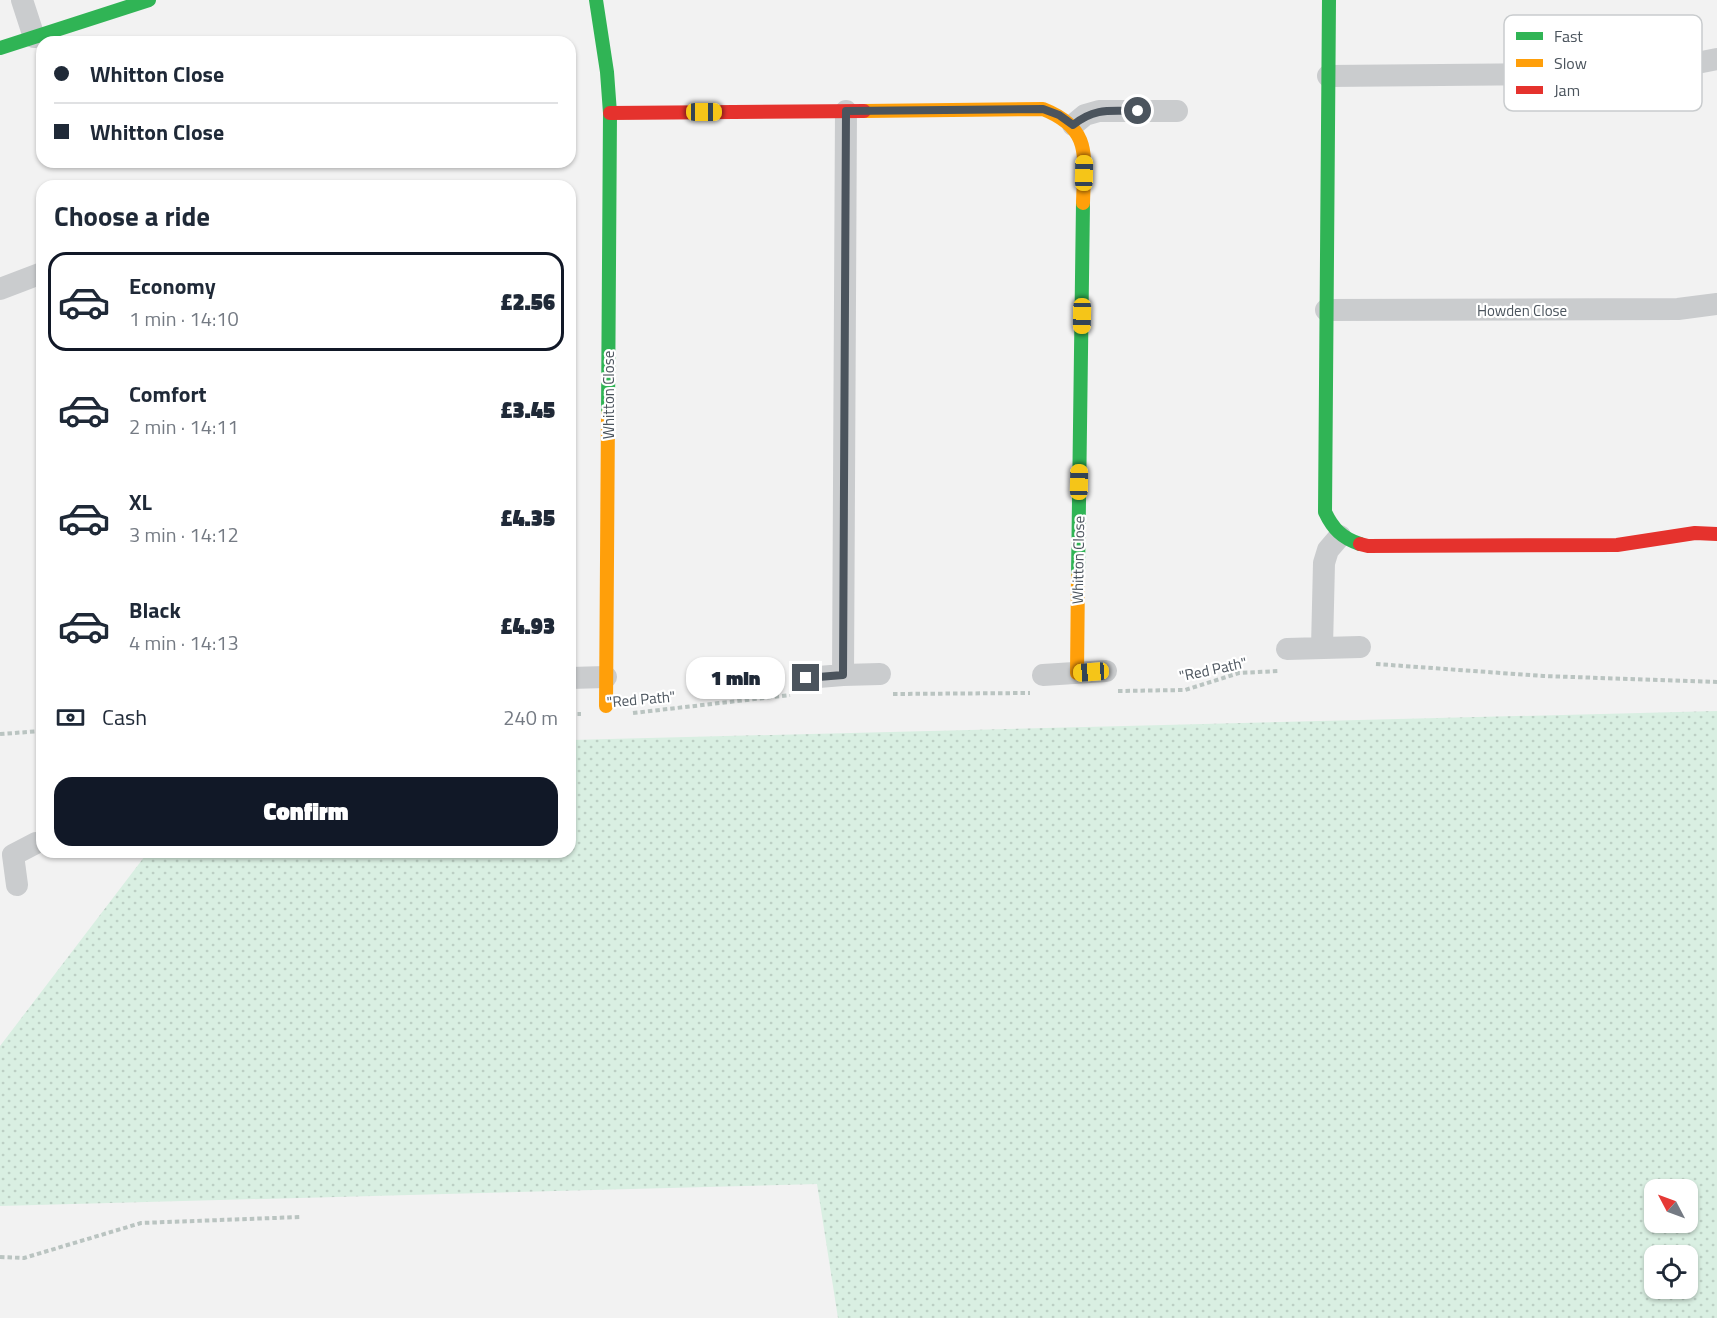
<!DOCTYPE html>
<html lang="en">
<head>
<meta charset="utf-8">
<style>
  :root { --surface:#fff; --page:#f2f2f3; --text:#1f2937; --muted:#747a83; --line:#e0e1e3; --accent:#111827 }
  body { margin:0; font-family:"Titillium Web",sans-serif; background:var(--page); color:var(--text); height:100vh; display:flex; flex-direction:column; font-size:22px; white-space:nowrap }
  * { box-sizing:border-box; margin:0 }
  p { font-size:20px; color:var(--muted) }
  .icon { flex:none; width:33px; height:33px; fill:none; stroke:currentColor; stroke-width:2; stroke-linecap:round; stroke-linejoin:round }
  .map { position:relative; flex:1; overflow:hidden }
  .side { position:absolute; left:36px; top:180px; width:540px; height:678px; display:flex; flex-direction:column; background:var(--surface); border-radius:18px; box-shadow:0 2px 4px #0004 }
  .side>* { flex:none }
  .hud { position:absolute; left:36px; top:36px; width:540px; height:132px; border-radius:18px; box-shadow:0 2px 4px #0004; display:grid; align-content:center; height:132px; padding:0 18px; background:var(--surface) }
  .needle { width:39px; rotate:311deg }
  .fabs { position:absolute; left:1644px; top:1179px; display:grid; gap:12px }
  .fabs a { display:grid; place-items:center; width:54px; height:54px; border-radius:12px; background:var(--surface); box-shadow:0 2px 4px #0004; font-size:30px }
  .end { position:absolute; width:27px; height:27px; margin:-14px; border:8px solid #4b545d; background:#fff; box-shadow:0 0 0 3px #fff }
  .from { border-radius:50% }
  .bubble { position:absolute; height:42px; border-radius:18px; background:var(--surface); box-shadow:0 2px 4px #0004; font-size:20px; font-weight:800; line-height:42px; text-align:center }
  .car { position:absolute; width:18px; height:36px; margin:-18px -9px; border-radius:8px; box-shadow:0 0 4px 2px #0007; background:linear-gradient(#f5c518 24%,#345 0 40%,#f5c518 0 76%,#345 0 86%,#f5c518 0) }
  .hud b { display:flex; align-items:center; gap:21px; height:57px; font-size:22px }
  .hud b+b { border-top:2px solid var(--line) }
  .hud i { width:15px; height:15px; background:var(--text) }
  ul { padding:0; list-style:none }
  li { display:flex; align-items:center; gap:18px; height:99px; margin:0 12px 9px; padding:0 6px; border:3px solid transparent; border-radius:18px }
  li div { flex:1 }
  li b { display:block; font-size:22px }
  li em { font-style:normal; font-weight:800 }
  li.selected { border-color:var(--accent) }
  li>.icon { width:54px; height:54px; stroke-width:1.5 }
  h2 { padding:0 18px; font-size:27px; line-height:72px }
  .pay { display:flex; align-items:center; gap:15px; height:66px; padding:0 18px; font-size:22px }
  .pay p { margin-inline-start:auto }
  .primary-button { display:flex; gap:12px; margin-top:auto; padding:12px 18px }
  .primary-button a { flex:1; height:69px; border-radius:18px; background:var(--accent); color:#fff; font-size:24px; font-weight:800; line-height:69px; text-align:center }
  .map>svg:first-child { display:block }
  .grass { fill:url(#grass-dots); fill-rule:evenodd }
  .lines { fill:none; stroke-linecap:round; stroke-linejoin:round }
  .path { stroke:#bac4c1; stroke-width:4; stroke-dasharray:4.5 3; stroke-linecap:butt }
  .street { stroke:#caccce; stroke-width:22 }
  .fast { stroke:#30b455; stroke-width:14 }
  .slow { stroke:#ff9f0a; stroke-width:14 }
  .jam { stroke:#e5322d; stroke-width:14 }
  .route { stroke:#4b545d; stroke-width:8 }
  .labels { text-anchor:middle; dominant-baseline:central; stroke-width:4.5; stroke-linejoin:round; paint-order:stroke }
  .street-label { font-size:15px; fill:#4b545d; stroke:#fff }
  .key { fill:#fff; stroke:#c9ccce; stroke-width:1.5 }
  .key-label { font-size:16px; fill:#4b545d }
</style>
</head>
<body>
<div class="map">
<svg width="1717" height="1318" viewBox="0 0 1717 1318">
  <defs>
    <pattern id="grass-dots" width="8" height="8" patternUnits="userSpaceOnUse" patternTransform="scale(1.5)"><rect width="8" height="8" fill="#d9efe2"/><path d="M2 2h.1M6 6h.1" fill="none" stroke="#bccfc4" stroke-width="1.8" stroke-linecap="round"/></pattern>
  </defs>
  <rect width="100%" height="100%" fill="#f2f2f2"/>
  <path class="grass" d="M1717,711V1318H838L817,1184L0,1206V1046L148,852H570V740ZM1654,1190H1688V1222H1654ZM1654,1256H1688V1288H1654Z"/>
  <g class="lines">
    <path class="path" d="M1376,664L1543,676L1717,682
      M1118,691L1185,690L1239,673L1279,671
      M893,694L1030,693
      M633,713L790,695
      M570,714H581
      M0,734L42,731
      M0,1257L24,1258L141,1223L300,1217"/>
    <path class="street" d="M22,0L34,37
      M1328,76L1646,73L1717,59
      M1073,125L1085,115L1099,111H1177
      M0,289L42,273
      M1326,310L1678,309L1717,304
      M1322,647L1324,563L1328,550L1340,536
      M1287,649L1360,647
      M843,675L846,111
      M1043,675L1106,671
      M570,678L606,677
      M806,678L843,675L880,674
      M17,885L13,855L36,843"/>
    <path class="fast" d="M596,0L607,72L610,113L608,414
      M1329,0L1325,512C1333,529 1342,538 1360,544
      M0,48L149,0
      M1078,576L1083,203"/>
    <path class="slow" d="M864,111L1043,109C1093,129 1084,157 1083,203
      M1077,673L1078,576
      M606,706L608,414"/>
    <path class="jam" d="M610,113L864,111
      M1360,544L1368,546L1617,545L1695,533L1717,534"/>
  </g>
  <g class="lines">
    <path class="route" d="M806,678L843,675L846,111L1043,109L1059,115L1073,125C1095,107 1111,111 1138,111"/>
  </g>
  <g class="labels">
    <g class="street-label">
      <text x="1522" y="310">Howden Close</text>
      <text transform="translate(608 395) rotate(-90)">Whitton Close</text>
      <text transform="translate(1078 560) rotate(-89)">Whitton Close</text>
      <text transform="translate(1213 669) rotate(-12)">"Red Path"</text>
      <text transform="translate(641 699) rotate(-5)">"Red Path"</text>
    </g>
  </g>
  <rect x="1504" y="15" width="198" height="96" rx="9" class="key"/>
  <rect x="1516" y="32" width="27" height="8" fill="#30b455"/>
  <rect x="1516" y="59" width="27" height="8" fill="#ff9f0a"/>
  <rect x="1516" y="86" width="27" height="8" fill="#e5322d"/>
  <g class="key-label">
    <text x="1554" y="42">Fast</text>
    <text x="1554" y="69">Slow</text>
    <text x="1554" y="96">Jam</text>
  </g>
</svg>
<div class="fabs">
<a><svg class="needle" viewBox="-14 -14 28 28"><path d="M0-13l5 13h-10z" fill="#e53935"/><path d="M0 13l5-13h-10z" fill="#747a83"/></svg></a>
<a><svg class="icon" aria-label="locate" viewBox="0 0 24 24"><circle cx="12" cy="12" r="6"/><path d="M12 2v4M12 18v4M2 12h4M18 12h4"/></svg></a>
</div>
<i class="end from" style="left:1138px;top:111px"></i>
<i class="end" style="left:806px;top:678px"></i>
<div class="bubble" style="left:686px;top:657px;width:99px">1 min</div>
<i class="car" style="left:704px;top:112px;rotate:90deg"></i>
<i class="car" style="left:1084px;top:173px;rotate:1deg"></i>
<i class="car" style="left:1082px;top:316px;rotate:181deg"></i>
<i class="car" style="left:1079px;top:482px;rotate:1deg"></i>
<i class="car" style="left:1091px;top:672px;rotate:266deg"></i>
<div class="hud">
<b><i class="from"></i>Whitton Close</b>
<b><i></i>Whitton Close</b>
</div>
<section class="side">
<h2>Choose a ride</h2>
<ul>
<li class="selected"><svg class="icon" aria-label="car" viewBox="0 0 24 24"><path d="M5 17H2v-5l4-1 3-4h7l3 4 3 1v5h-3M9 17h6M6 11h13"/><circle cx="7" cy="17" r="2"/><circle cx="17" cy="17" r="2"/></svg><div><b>Economy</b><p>1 min · 14:10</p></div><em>£2.56</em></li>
<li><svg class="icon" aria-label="car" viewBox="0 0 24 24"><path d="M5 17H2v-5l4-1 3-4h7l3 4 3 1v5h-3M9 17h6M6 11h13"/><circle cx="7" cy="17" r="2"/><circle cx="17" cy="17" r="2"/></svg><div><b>Comfort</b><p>2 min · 14:11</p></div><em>£3.45</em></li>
<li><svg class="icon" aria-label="car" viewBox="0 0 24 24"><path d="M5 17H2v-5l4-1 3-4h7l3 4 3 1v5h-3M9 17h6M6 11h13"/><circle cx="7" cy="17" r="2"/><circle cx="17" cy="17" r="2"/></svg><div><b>XL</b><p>3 min · 14:12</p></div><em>£4.35</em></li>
<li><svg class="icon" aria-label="car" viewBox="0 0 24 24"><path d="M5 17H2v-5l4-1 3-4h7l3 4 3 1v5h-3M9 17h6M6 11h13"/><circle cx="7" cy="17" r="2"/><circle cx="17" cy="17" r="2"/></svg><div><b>Black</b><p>4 min · 14:13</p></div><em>£4.93</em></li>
</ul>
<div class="pay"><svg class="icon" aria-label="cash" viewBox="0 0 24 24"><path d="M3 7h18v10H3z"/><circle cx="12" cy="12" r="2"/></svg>Cash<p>240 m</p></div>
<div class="primary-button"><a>Confirm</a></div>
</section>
</div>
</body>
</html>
